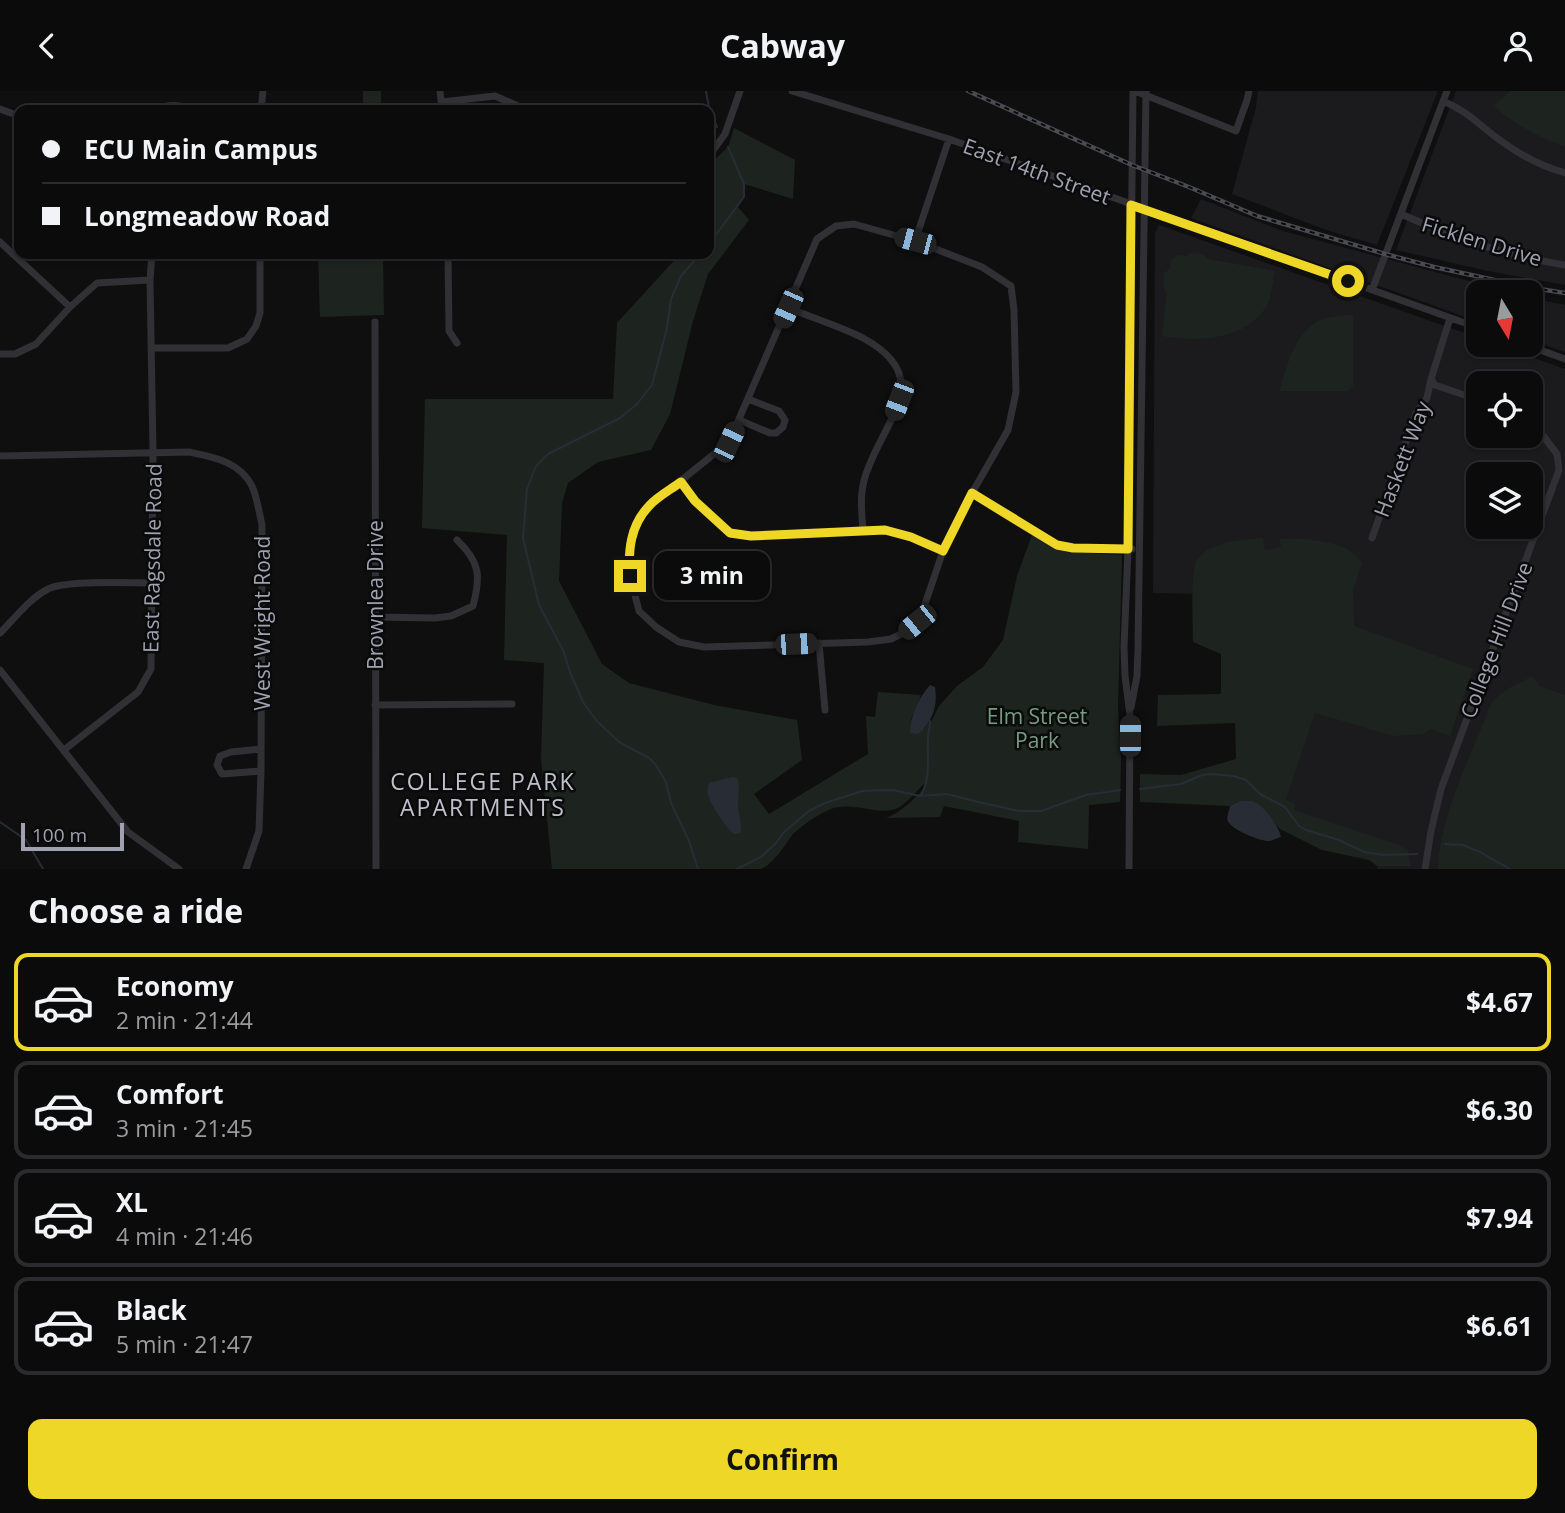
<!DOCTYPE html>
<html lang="en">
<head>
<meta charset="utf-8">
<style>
  :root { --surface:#0b0b0c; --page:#19191a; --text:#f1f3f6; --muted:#9a9b9d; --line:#2b2b2d; --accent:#efd728 }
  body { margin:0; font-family:"Open Sans",sans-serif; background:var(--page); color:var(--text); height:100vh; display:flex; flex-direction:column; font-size:26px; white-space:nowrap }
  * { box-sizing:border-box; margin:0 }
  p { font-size:23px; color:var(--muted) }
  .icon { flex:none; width:38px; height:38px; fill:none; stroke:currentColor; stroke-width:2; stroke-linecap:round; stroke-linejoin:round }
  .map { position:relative; height:778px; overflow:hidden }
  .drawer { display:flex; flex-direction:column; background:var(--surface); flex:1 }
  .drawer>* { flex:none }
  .hud { position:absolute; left:14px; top:14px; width:700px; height:154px; border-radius:14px; box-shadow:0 2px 5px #0004,0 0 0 2px var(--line); display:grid; align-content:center; height:154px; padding:0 28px; background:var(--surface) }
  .needle { width:46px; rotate:170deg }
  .buttons { position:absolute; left:1466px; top:189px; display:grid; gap:14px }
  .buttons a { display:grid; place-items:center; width:77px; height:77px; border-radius:14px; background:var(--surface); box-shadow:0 2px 5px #0004,0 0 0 2px var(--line); font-size:35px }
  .scale { position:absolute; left:21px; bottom:18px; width:103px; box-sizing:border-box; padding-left:7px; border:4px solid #a0a1b1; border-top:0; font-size:19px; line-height:24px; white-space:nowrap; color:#a0a1b1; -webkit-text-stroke:5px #0a0a0b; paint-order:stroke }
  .end { position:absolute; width:32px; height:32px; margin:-16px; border:9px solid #efd728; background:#111; box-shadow:0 0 0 4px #111 }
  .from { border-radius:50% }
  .bubble { position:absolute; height:49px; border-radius:14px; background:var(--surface); box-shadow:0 2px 5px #0004,0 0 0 2px var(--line); font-size:23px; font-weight:700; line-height:49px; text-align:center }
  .car { position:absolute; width:21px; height:42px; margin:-21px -10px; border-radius:9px; box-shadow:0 0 5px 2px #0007; background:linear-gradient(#222 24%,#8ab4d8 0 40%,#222 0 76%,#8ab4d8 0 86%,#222 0) }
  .hud b { display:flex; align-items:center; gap:24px; height:66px; font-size:26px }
  .hud b+b { border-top:2px solid var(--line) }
  .hud i { width:18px; height:18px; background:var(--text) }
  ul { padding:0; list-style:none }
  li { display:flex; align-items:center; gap:21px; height:98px; margin:0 14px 10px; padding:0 14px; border:4px solid var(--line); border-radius:14px }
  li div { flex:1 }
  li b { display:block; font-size:26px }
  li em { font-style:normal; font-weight:700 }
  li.active { border-color:var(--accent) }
  li>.icon { width:63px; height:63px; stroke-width:1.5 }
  h2 { padding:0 28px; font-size:32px; line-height:84px }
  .primary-button { display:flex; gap:14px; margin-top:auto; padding:14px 28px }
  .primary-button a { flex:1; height:80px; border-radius:14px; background:var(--accent); color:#111; font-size:28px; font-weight:700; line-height:80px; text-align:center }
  header { display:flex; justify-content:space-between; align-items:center; height:91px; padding:0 28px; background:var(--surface); font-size:32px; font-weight:700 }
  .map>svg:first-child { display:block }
  .built { fill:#1b1b1d; fill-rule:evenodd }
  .green { fill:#1d241f }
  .water { fill:#282c35 }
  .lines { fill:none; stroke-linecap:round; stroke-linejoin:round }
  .stream { stroke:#282c35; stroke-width:2 }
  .minor { stroke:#303035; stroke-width:7 }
  .rail-casing { stroke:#4a4b52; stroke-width:4.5 }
  .rail { stroke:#0a0a0b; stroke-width:2; stroke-dasharray:5; stroke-linecap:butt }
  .route { stroke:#efd728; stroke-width:9 }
  .labels { text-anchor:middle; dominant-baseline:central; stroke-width:5; stroke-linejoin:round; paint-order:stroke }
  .street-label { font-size:21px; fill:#a0a1b1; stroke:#0a0a0b }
  .park-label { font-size:21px; fill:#779c81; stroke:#0a0a0b }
  .neighbourhood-label { font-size:23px; letter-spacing:2px; fill:#c1c1cd; stroke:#0a0a0b }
</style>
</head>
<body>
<header><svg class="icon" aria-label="back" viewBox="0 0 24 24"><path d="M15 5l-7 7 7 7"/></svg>Cabway<svg class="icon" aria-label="person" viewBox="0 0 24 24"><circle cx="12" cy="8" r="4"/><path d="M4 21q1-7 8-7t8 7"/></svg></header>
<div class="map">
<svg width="1565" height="778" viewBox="0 0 1565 778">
  <rect width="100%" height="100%" fill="#0f0f10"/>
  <path class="built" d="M1258,0H1438L1377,154L1329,140L1232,103L1256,16Z
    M1456,0H1565V194L1488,180L1396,159Z
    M1201,108L1283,140L1510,201H1479V231L1191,127Z
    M1159,134L1479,247V254H1498L1565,278V778H1377L1380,748L1293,719L1285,710L1315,621L1194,503L1153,502L1155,142ZM1479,292H1531V345H1479ZM1479,383H1531V436H1479Z
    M1531,207L1565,214V261L1531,249Z"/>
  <path class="green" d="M363,0H381V19H363Z
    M1510,0H1565V56C1539,46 1515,34 1494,15Z
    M734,37L795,69L793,108L744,93V106L738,116L749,129L708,183L693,230L670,323L651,359L598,371L568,392L562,412L559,490L602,573L629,592L714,614L797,629L802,669L754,703L769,723L868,663L866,625L875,626L878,601L921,604L911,629L924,637L930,630L931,631L939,615L957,595L983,576L1003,549L1017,485L1032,444L1066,461L1122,464L1118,616L1121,668L1120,711L1089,714L1088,758L1018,751L1019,730L944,715L940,726L886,727C902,721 912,709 924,698L925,692C917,699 910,709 901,715C882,728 855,709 831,718C819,723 804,733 794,742C783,755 777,770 761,778H552L541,668L544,572L504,569L507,444L422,437L425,308H613L617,232L680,163H709V130L716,122L715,96L709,84V74L728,56Z
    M1191,162L1202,163L1208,168L1275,180C1272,191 1272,207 1266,216C1245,250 1196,251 1162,245L1167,202L1163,196L1164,182L1170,178L1171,169L1177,164L1186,165Z
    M318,163H383L384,224L320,226Z
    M1353,224V296L1348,300H1280C1285,277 1296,240 1320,229C1330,225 1342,225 1353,224Z
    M1263,447L1265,459L1281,456L1279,448C1298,446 1333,450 1349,459C1354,462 1358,468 1362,471L1353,500L1354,535L1473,578L1450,645L1431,638L1424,643L1394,645L1315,622L1286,709L1295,713L1294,719L1396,753L1408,759L1411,775H1377L1369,769L1322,759L1280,738L1258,713L1240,710L1230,715L1140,711V683L1181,684L1236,668L1235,632L1157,635L1158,604L1221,603V563L1193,551C1193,535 1190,480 1197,469C1210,450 1242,449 1263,447Z
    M1533,585L1539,595L1565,604V778H1438C1440,722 1470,669 1489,617C1498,600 1516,594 1533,585Z"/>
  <path class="water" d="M930,594L935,596C938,615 933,630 918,643L910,642C911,623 918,608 930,594Z
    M733,686L737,687C740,696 738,707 738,717C739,726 742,733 741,742C739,742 737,743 735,743C729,742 709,711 708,704C707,699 708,697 709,692Z
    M1240,710C1242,710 1251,710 1252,710C1264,713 1279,736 1281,746C1277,747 1274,749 1270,750C1261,751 1234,739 1229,732C1225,727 1229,721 1230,715Z"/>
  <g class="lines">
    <path class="stream" d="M706,0L709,17L717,36
      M709,153L744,106V93L728,56
      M1140,698L1181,693L1202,684L1211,683L1233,685L1246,689L1260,703L1285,716L1299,735L1306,739L1339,749L1364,761L1384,764L1417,763
      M921,704C931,687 927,666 928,647C928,641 930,636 930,630
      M0,731L26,749L43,778
      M1445,753L1463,754L1480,761L1510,778
      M698,778L689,750L671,712L666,691L656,674L649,667L619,651L596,629L583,611L570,581L563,559L539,514L523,447L527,398L536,375L548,363L620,327L637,313L652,294L667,237L671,208L681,185L700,163
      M737,778L761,766L776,752L784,741L809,720L825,712L862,700L893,699L920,705L947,703L978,711L1019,720H1041L1086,704L1120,699"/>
    <path class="minor" d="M440,0L442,19
      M792,0L949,48L1479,237
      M1135,0L1236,40L1247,9L1249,0
      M1443,10C1467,20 1477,32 1497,47C1518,63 1540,75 1565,82
      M442,11L495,5L527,19
      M0,18L19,25
      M155,19C169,12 180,14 195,19
      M261,19L263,0
      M709,65L725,43L740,0
      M1401,123C1453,147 1508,165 1565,174
      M854,133L915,150L982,176L1011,195L1014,219L1016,301L1008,339L972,402L943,460L924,516L917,531L905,541L891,548L868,551L704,556L679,551L656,536L639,520L630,485L628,464L633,440L648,416L729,351L817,148L836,135Z
      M915,150L949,48
      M0,151L70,216
      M448,163L449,240L457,252
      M1372,199L1447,0
      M788,217C811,226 842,236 863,247C933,285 889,324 869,375C859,398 861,415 863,439
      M1450,227L1431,288L1435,294L1479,309
      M375,231L376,778
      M1526,254L1565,268
      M151,257H228L247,248L256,235L260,222V163
      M0,263H15L36,253L70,216L97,192L150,189
      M739,329L770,342H776L783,336L785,329L779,320L748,308
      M0,365L189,361C213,366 239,370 252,395C257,406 259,421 262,434L261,680L259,740L246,778
      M681,391L695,410L730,441L751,445L885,439L911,446L943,460
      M972,402L1057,454L1073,457L1132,458
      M1372,447L1416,322L1427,307L1431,288
      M375,526L435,527L451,525L473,515C481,485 480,471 457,449
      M0,542C15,527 30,507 48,498C65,489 130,492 152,492
      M819,552L825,619
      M0,579L128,741L179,778
      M375,614L512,613
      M1131,616L1137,585L1138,557L1146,0
      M64,659L138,601L151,578L153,361L150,189L152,163
      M261,680L222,683L217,674L220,665L231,661L261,658
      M1129,778L1130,624L1125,585L1124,556L1128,458L1133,0
      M1425,778L1431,740L1441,698L1559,379L1557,363L1531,329"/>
    <defs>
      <path id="rail" d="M968,0L1132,74L1189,96L1257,125L1385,163L1434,176L1527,196L1565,202"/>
    </defs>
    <use href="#rail" class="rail-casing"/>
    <use href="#rail" class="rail"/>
  </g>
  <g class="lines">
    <path class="route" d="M630,485C628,460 630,435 649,415C657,406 670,399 681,391L695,410L730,442L751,445L885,439L911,446L943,460L972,402L1057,454L1073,457L1128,458L1131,114L1348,190"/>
  </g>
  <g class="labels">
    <g class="street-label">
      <text transform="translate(1037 80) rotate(20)">East 14th Street</text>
      <text transform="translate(1482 150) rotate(17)">Ficklen Drive</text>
      <text transform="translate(1402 368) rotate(-69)">Haskett Way</text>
      <text transform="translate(152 467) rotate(-89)">East Ragsdale Road</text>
      <text transform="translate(375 504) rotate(-90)">Brownlea Drive</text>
      <text transform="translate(262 532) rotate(-90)">West Wright Road</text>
      <text transform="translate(1496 549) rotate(-69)">College Hill Drive</text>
    </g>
    <g class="park-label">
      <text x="1037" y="625">Elm Street<tspan x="1037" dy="24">Park</tspan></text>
    </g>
    <g class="neighbourhood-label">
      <text x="483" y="690">COLLEGE PARK<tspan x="483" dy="26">APARTMENTS</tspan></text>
    </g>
  </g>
</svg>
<div class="buttons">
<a><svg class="needle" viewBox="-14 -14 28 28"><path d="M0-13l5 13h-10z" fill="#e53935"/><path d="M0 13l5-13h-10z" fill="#9a9b9d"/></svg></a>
<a><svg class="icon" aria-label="locate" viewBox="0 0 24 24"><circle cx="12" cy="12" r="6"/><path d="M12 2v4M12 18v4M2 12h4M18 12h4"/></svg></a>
<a><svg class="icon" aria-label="layers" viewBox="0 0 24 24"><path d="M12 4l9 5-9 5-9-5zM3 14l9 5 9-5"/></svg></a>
</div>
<div class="scale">100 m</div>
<i class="end from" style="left:1348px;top:190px"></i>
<i class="end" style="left:630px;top:485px"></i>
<div class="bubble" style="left:654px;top:460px;width:116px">3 min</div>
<i class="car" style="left:915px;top:150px;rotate:285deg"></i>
<i class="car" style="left:788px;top:217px;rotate:204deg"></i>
<i class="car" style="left:899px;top:309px;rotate:201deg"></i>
<i class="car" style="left:729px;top:351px;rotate:25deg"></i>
<i class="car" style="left:917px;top:531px;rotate:231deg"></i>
<i class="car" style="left:796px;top:553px;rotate:88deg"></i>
<i class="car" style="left:1130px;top:645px;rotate:0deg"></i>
<div class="hud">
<b><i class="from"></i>ECU Main Campus</b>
<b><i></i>Longmeadow Road</b>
</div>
</div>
<section class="drawer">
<h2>Choose a ride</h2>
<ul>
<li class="active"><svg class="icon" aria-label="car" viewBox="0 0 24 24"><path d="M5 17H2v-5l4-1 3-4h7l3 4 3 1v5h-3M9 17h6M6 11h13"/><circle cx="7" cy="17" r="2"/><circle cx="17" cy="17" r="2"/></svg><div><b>Economy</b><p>2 min · 21:44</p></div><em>$4.67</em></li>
<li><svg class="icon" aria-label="car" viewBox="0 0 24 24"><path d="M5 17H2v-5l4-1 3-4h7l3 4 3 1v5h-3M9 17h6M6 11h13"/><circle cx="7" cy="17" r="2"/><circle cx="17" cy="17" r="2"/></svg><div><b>Comfort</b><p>3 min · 21:45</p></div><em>$6.30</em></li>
<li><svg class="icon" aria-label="car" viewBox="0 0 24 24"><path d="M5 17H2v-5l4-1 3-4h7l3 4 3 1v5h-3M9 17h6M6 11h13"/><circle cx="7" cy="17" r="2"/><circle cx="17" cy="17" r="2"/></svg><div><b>XL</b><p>4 min · 21:46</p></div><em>$7.94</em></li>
<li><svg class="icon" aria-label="car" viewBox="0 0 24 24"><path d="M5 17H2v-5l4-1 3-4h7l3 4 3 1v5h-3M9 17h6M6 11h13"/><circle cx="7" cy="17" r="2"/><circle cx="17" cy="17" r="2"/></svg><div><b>Black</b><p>5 min · 21:47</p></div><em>$6.61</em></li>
</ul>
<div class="primary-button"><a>Confirm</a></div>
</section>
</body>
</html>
